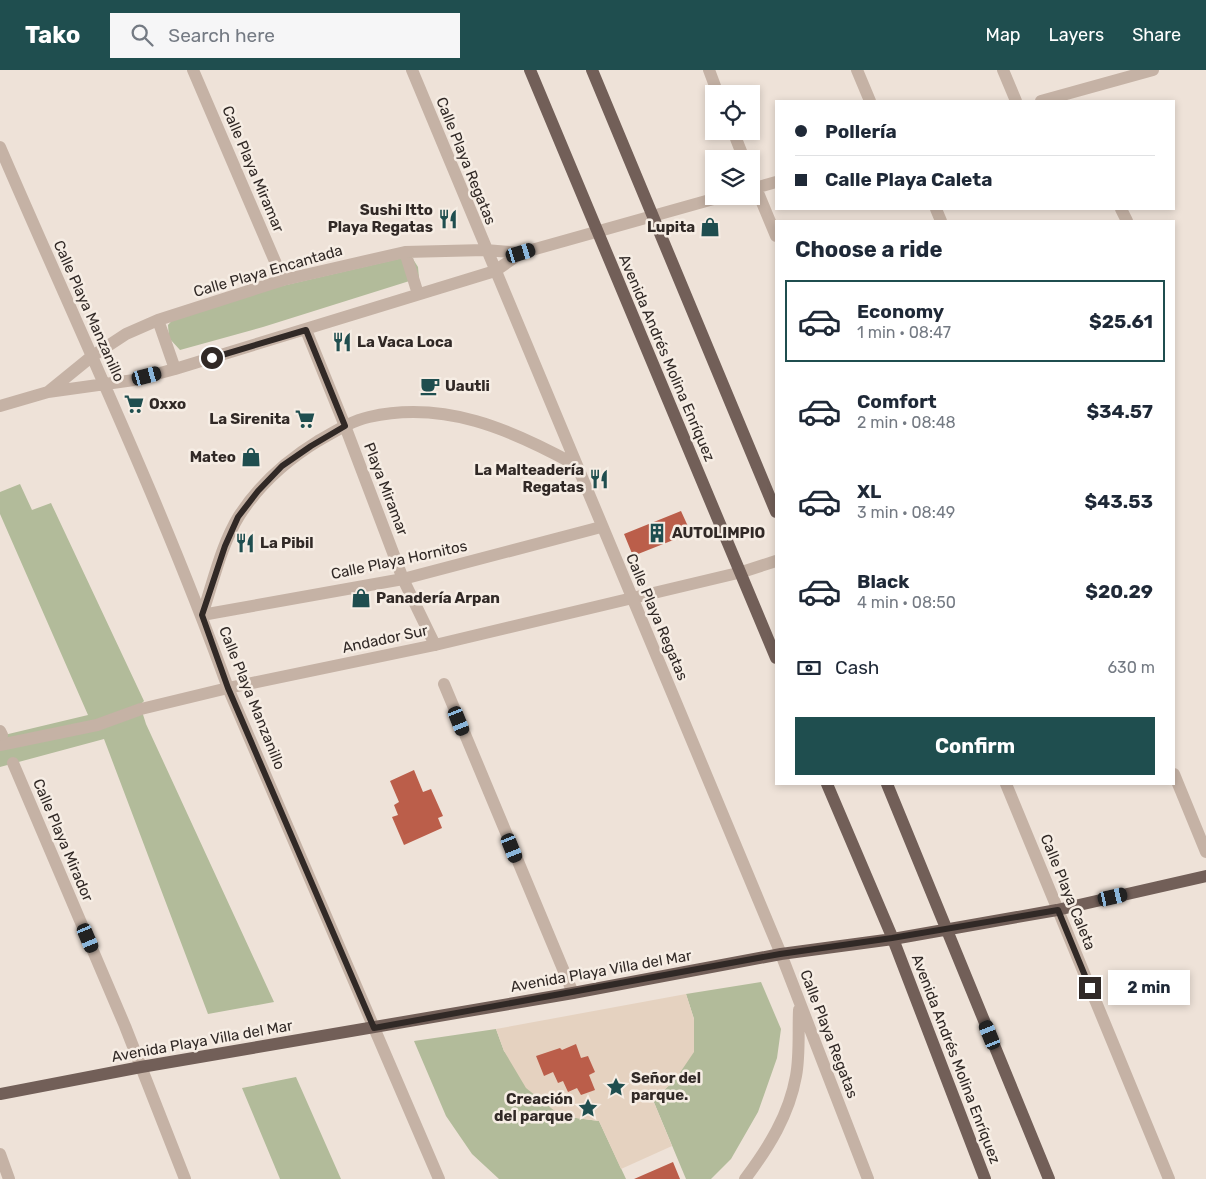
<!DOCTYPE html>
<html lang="en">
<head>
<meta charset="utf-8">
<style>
  :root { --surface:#fff; --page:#f6f6f7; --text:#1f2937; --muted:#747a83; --line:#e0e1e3; --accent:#1f4e4f }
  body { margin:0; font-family:Rubik,sans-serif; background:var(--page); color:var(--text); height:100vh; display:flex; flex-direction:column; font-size:19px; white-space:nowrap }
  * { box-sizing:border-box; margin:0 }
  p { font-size:16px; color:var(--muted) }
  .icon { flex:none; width:28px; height:28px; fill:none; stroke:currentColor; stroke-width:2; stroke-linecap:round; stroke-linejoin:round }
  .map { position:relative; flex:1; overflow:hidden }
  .details { position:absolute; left:775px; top:150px; width:400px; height:565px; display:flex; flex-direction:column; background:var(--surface); border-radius:0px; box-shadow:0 2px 8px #0003 }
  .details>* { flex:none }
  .top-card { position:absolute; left:775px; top:30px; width:400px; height:110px; border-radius:0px; box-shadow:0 2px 8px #0003; display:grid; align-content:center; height:110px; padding:0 20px; background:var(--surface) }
  .tools { position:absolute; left:705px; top:15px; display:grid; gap:10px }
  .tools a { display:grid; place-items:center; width:55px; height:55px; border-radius:0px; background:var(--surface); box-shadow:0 2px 8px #0003; font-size:25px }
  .end { position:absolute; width:22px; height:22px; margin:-11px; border:6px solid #312926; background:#fff; box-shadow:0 0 0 2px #fff }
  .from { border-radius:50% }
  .bubble { position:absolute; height:35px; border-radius:0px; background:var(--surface); box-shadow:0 2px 8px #0003; font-size:16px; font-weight:700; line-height:35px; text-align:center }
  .car { position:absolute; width:15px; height:30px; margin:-15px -8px; border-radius:6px; box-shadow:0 0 4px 1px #0007; background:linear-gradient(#222 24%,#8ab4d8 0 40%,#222 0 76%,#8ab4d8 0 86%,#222 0) }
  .top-card b { display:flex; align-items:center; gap:18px; height:48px; font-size:19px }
  .top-card b+b { border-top:1px solid var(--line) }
  .top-card i { width:12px; height:12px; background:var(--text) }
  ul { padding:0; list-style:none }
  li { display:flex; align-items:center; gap:15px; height:82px; margin:0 10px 8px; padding:0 10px; border:2px solid transparent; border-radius:0px }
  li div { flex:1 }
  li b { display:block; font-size:19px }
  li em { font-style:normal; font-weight:700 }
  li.current { border-color:var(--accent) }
  li>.icon { width:45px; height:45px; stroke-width:1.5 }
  h2 { padding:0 20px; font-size:22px; line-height:60px }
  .pay { display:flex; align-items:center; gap:12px; height:55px; padding:0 20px; font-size:19px }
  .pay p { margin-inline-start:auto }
  .primary-button { display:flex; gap:10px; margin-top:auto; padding:10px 20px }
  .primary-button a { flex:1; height:58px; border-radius:0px; background:var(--accent); color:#fff; font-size:20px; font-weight:700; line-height:58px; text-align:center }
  header { display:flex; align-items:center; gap:30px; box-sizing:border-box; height:70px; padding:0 25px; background:var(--accent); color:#fff }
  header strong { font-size:24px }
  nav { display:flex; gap:28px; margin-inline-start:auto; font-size:18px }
  .search { width:350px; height:45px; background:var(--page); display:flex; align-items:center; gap:12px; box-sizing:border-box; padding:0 18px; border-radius:0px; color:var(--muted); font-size:19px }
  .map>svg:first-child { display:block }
  .green { fill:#b2bb9a }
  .plaza { fill:#e5d2c0 }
  .building { fill:#bb5e4a }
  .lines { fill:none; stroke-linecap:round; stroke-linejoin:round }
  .pedestrian { stroke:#c5b2a5; stroke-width:12 }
  .minor { stroke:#c5b2a5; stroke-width:12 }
  .primary { stroke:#725f58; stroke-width:12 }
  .route { stroke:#312926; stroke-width:6 }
  .labels { text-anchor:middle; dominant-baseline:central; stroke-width:5; stroke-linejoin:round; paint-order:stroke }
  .street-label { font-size:15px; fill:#312926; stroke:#f6ede4 }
  .poi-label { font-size:15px; font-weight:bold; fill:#312926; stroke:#f6ede4; text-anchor:start }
</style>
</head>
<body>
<header>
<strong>Tako</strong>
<div class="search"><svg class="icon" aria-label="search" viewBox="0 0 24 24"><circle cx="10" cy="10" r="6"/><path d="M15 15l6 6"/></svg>Search here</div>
<nav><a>Map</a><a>Layers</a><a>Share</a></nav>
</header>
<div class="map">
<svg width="1206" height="1109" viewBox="0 0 1206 1109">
  <rect width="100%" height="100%" fill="#eee2d8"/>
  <path class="green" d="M411,186L418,197L419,208L263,257L180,280L169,268L168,255L175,247L273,218Z
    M20,414L32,440L51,433L144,631L140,635L146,654L274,932L208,944L104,669L0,697V666L88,645L0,444V422Z
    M761,912L781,959L777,988L758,1042L731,1089L711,1109H686L653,1030L675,1010L694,949L686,924Z
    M496,959L504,981L561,1046L599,1051L626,1109H499L472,1084L446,1046L414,971Z
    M296,1007L341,1109H280L242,1018Z"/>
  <path class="plaza" d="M686,924L694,949V982L675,1010L653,1030L672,1076L621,1099L599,1051L561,1046L526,1018L504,981L496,959Z"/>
  <path class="building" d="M681,441L691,463L633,486L624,464Z
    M414,700L423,722L431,719L443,746L438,748L442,758L404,775L392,747L398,745L394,735L399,732L390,711Z
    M576,974L581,988L588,986L595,1002L589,1005L595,1020L581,1025L577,1018L568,1022L563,1011L558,1013L553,1002L544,1006L536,986L560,978L562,980Z
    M673,1092L680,1109H634Z"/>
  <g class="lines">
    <path class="pedestrian" d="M345,356L403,509L435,575
      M0,675L97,655L141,639L228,618L435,575L742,502L776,491"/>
    <path class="minor" d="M193,0L283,210
      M412,0L781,884L868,1109
      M709,0L718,24
      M857,0L870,31
      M1003,0L1016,31
      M1041,31L1153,0
      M733,61L744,89
      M0,77C77,256 162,435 228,618L439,1109
      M751,106L776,166
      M751,119L776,112
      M936,139L941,151
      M1121,139L1127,151
      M405,182L418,224
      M158,250L175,299
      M306,260L345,356
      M48,322L91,287L126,264L158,250L283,210L405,182L485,180L521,183
      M0,336L48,322L134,310L175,299L495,201L521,183L724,126
      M202,545C213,513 221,475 239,446C259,415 287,390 318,371C334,362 351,351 369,347C444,330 510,359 574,394
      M202,545L403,509L601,457
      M444,614L573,923
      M0,661L2,665
      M13,693L125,956L185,1109
      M1174,704L1206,782
      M1006,714L1169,1109
      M0,1084L9,1109
      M745,1109C769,1077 789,1045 796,1006C800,985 798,961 799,940"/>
    <path class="primary" d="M530,0L776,588
      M592,0L776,442
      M827,714L893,869L985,1109
      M887,714L1049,1109
      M0,1024L141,997L573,923L781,884L893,869L1057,840L1206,806"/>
  </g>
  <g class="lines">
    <path class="route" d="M212,288L306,260L345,356L311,376L282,396L258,421L238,447L225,476L202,545L228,618L374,958L780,884L892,868L1058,840L1090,918"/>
  </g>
  <defs>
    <symbol id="restaurant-bare" viewBox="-9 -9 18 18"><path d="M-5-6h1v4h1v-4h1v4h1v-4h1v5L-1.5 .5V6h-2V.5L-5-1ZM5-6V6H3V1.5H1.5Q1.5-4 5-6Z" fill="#1f4e4f" stroke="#f6ede4" stroke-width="2.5" paint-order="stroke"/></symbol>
    <symbol id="shop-bare" viewBox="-9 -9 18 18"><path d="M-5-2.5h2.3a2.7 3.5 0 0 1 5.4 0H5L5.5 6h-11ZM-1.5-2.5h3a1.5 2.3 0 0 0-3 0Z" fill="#1f4e4f" stroke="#f6ede4" stroke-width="2.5" paint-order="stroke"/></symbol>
    <symbol id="cafe-bare" viewBox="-9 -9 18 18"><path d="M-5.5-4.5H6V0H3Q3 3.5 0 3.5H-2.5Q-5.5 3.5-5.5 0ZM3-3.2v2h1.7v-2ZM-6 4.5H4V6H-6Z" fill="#1f4e4f" stroke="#f6ede4" stroke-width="2.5" paint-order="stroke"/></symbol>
    <symbol id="supermarket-bare" viewBox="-9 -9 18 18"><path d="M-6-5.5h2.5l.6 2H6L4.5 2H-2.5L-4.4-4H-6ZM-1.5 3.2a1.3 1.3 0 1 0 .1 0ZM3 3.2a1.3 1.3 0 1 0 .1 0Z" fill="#1f4e4f" stroke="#f6ede4" stroke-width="2.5" paint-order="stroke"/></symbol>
    <symbol id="building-bare" viewBox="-9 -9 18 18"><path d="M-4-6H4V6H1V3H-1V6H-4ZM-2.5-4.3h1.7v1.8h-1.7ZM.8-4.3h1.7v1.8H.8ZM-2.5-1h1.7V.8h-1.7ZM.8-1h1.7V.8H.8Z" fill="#1f4e4f" stroke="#f6ede4" stroke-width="2.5" paint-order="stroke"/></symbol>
    <symbol id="sight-bare" viewBox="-9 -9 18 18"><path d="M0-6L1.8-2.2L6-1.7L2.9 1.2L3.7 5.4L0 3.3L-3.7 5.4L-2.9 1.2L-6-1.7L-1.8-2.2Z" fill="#1f4e4f" stroke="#f6ede4" stroke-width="2.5" paint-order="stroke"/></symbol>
  </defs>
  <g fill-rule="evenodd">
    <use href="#restaurant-bare" x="434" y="135" width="28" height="28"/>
    <use href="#shop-bare" x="696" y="143" width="28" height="28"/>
    <use href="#restaurant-bare" x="328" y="258" width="28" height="28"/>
    <use href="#cafe-bare" x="416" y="302" width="28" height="28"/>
    <use href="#supermarket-bare" x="120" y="320" width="28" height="28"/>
    <use href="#supermarket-bare" x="291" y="335" width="28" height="28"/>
    <use href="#shop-bare" x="237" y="373" width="28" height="28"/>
    <use href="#restaurant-bare" x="585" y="395" width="28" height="28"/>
    <use href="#building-bare" x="643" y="449" width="28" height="28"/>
    <use href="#restaurant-bare" x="231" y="459" width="28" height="28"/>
    <use href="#shop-bare" x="347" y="514" width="28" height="28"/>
    <use href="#sight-bare" x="602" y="1003" width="28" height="28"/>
    <use href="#sight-bare" x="574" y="1024" width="28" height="28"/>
  </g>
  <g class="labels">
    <g class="street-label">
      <text transform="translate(466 91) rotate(68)">Calle Playa Regatas</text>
      <text transform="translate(253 99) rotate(67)">Calle Playa Miramar</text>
      <text transform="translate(268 201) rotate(-16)">Calle Playa Encantada</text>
      <text transform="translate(89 241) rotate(66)">Calle Playa Manzanillo</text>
      <text transform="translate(667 288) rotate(67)">Avenida Andrés Molina Enríquez</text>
      <text transform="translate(386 419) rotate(69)">Playa Miramar</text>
      <text transform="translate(399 490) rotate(-12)">Calle Playa Hornitos</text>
      <text transform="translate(657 547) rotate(67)">Calle Playa Regatas</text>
      <text transform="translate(385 569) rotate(-12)">Andador Sur</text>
      <text transform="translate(252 628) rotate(68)">Calle Playa Manzanillo</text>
      <text transform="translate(63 770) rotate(67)">Calle Playa Mirador</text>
      <text transform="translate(1068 822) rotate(68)">Calle Playa Caleta</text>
      <text transform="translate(601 901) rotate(-10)">Avenida Playa Villa del Mar</text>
      <text transform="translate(829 964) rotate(69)">Calle Playa Regatas</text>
      <text transform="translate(202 971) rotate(-10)">Avenida Playa Villa del Mar</text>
      <text transform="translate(956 989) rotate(69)">Avenida Andrés Molina Enríquez</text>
    </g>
    <g class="poi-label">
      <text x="433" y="140" text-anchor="end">Sushi Itto<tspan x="433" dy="17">Playa Regatas</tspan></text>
      <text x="695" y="157" text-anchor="end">Lupita</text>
      <text x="357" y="272">La Vaca Loca</text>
      <text x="445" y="316">Uautli</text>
      <text x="149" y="334">Oxxo</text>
      <text x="290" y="349" text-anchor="end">La Sirenita</text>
      <text x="236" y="387" text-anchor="end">Mateo</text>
      <text x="584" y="400" text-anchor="end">La Malteadería<tspan x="584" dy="17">Regatas</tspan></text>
      <text x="672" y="463">AUTOLIMPIO</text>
      <text x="260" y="473">La Pibil</text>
      <text x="376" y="528">Panadería Arpan</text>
      <text x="631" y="1008">Señor del<tspan x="631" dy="17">parque.</tspan></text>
      <text x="573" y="1029" text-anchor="end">Creación<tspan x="573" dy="17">del parque</tspan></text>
    </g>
  </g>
</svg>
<div class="tools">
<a><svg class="icon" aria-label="locate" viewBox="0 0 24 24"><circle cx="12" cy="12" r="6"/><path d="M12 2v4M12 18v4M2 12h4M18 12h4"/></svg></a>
<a><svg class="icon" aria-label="layers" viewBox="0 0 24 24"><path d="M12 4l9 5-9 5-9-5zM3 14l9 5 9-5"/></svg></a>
</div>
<i class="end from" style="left:212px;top:288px"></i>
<i class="end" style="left:1090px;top:918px"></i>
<div class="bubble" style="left:1108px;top:900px;width:82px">2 min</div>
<i class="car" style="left:521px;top:183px;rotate:73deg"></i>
<i class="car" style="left:147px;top:306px;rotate:75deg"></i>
<i class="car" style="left:459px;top:651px;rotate:158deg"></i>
<i class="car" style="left:512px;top:778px;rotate:158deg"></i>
<i class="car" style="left:1113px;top:827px;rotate:77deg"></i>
<i class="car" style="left:88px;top:868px;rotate:157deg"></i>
<i class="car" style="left:990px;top:965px;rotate:338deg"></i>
<div class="top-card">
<b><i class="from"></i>Pollería</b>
<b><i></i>Calle Playa Caleta</b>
</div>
<section class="details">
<h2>Choose a ride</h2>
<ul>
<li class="current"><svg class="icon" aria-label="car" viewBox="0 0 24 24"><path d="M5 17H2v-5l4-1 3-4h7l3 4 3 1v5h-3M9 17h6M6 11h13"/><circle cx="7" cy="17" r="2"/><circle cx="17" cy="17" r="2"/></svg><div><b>Economy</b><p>1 min · 08:47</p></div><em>$25.61</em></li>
<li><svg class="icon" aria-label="car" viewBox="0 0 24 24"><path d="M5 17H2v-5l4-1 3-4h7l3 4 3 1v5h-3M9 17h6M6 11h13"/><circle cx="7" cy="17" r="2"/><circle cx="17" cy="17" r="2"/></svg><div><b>Comfort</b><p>2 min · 08:48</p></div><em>$34.57</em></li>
<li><svg class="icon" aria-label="car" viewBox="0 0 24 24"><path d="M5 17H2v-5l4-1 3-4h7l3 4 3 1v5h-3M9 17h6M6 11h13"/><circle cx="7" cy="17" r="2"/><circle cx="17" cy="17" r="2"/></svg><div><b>XL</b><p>3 min · 08:49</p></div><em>$43.53</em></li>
<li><svg class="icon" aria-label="car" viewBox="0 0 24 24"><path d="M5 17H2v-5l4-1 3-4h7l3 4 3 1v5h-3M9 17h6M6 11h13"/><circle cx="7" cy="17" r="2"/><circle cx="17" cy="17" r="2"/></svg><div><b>Black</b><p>4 min · 08:50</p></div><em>$20.29</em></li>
</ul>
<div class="pay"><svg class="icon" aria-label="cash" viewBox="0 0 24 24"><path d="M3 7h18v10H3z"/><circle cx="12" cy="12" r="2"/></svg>Cash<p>630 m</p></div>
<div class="primary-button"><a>Confirm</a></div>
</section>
</div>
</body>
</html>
